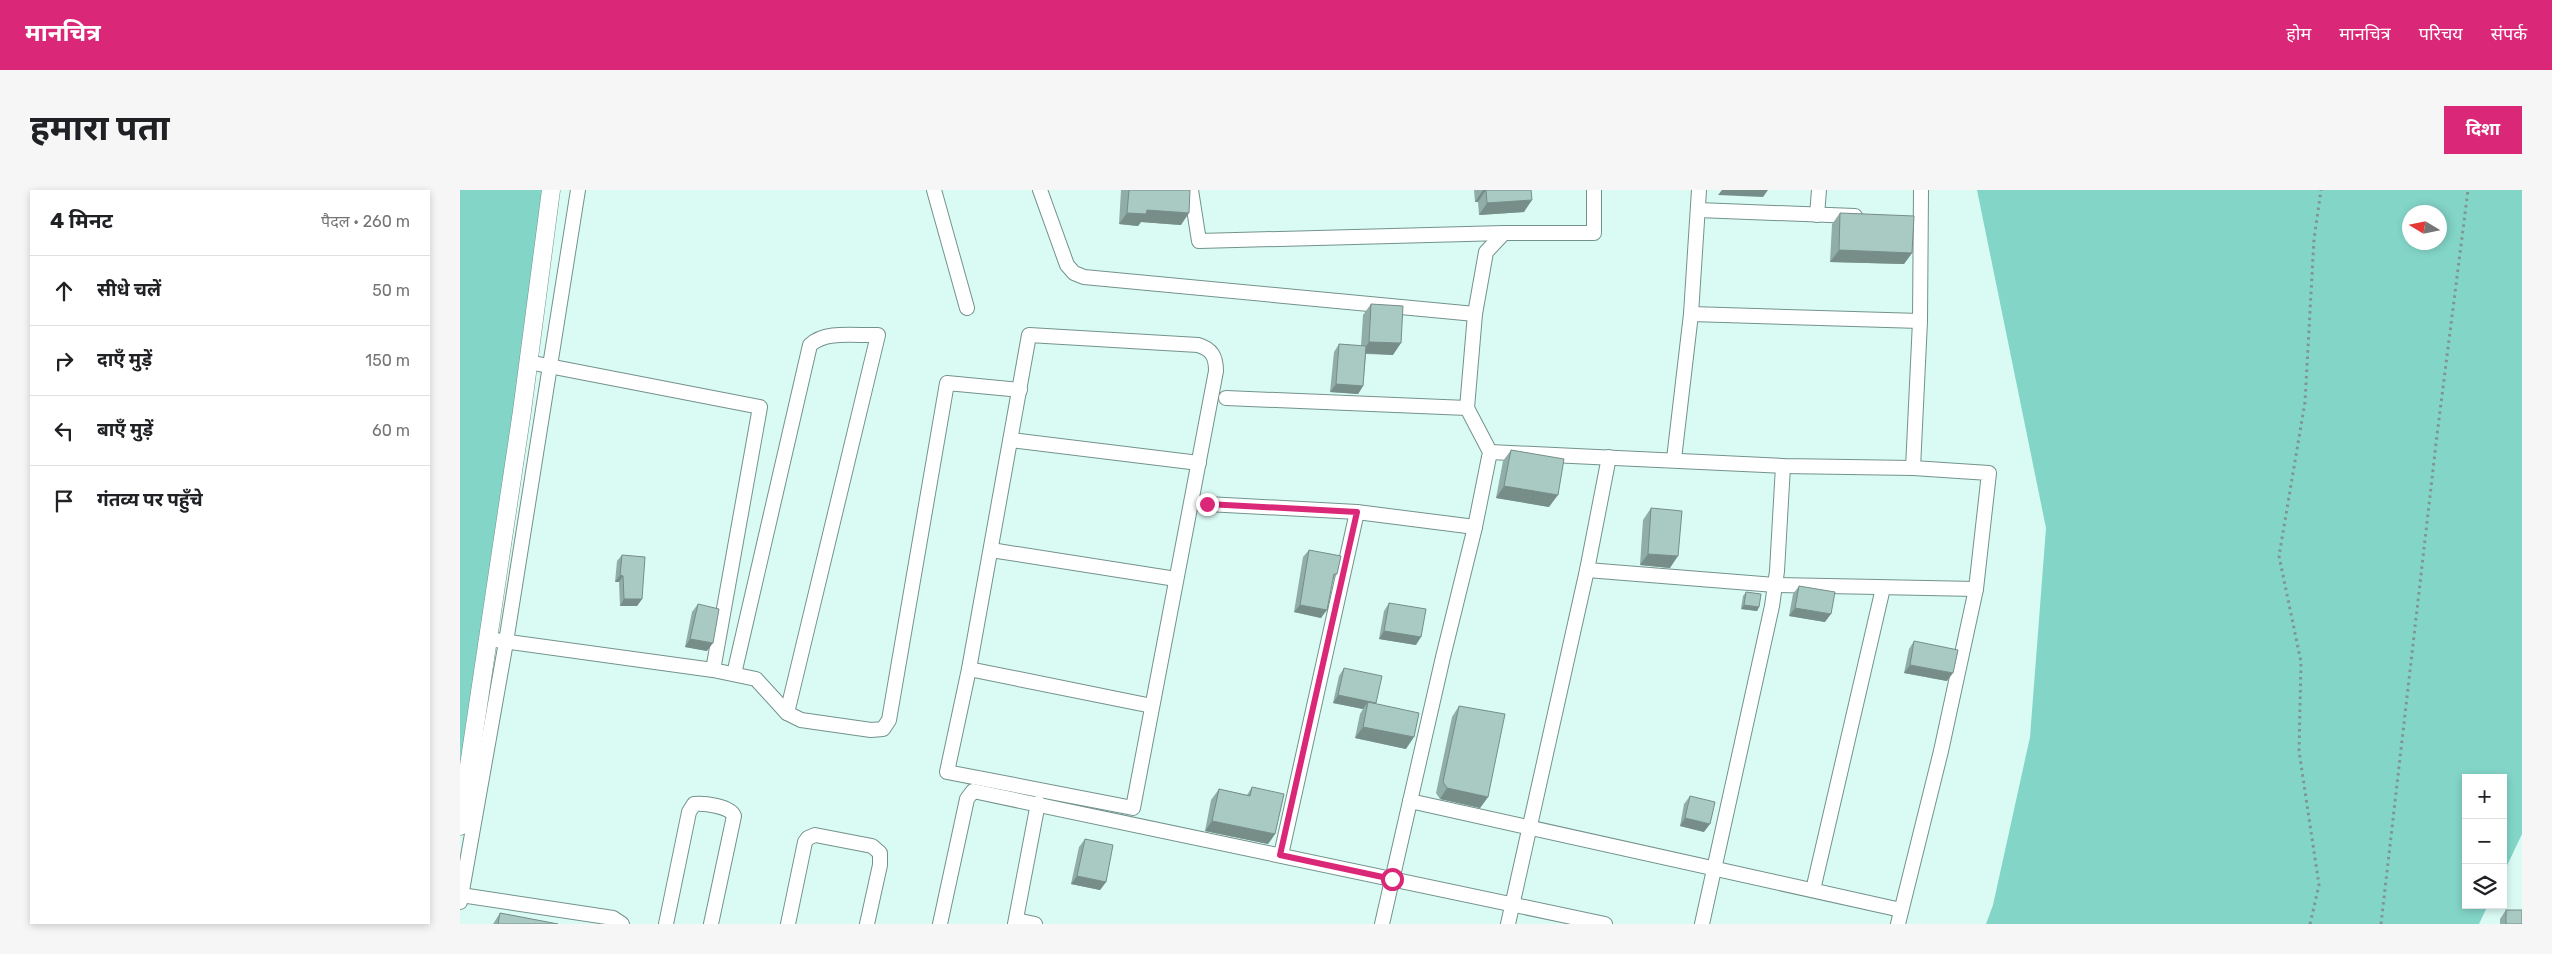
<!DOCTYPE html>
<html lang="hi">
<head>
<meta charset="utf-8">
<style>
	:root { --surface:#fff; --page:#f6f6f6; --text:#202124; --muted:#757577; --line:#e0e0e0; --accent:#db2777 }
	body { margin:0; font-family:Rubik,"Noto Sans Devanagari",sans-serif; background:var(--page); color:var(--text) }
	.controls { position:absolute; right:15px; bottom:15px; display:grid; overflow:hidden; border-radius:0px; box-shadow:0 2px 8px #0003 }
	.controls button { width:45px; height:45px; display:grid; place-items:center; padding:0; border:0; border-bottom:1px solid var(--line); background:var(--surface); color:var(--text); font:25px sans-serif }
	.compass { position:absolute; left:1942px; top:15px; width:45px; height:45px; border-radius:50%; background:var(--surface); box-shadow:0 2px 8px #0003; rotate:280deg }
	.stop { position:absolute; width:15px; height:15px; margin:-11px; border:4px solid #db2777; border-radius:50%; background:#fff }
	.stop.end { background:#db2777; border-color:#fff; box-shadow:0 1px 5px #0008 }
	.list { margin:0; padding:0; list-style:none }
	h2 { display:flex; justify-content:space-between; align-items:center; height:65px; margin:0; padding:0 20px; font-size:21px }
	h2 small { font-size:16px; font-weight:400; color:var(--muted) }
	.list li { display:grid; grid-template-columns:32px 1fr auto; gap:15px; align-items:center; box-sizing:border-box; height:70px; padding:0 20px; border-top:1px solid var(--line) }
	.list b { display:block; font-size:19px; white-space:nowrap }
	.list em { font-size:16px; font-style:normal; color:var(--muted) }
	.icon { flex:none; width:28px; height:28px; fill:none; stroke:currentColor; stroke-width:2; stroke-linecap:round; stroke-linejoin:round }
	.map { position:relative; flex:none; width:2062px; height:734px; overflow:hidden; border-radius:0px }
	header { display:flex; align-items:center; gap:30px; box-sizing:border-box; height:70px; padding:0 25px; background:var(--accent); color:#fff }
	header strong { font-size:24px }
	nav { display:flex; gap:28px; margin-inline-start:auto; font-size:18px }
	.intro { display:flex; align-items:center; justify-content:space-between; box-sizing:border-box; height:120px; padding:0 30px }
	h1 { margin:0; font-size:35px }
	.button { padding:12px 22px; border-radius:0px; background:var(--accent); color:#fff; font-size:18px; font-weight:700 }
	main { display:flex; gap:30px; padding:0 30px }
	aside { flex:1; background:var(--surface); border-radius:0px; box-shadow:0 2px 8px #0003 }
	.map>svg:first-child { display:block }
	.green { fill:#83d5c8; fill-rule:evenodd }
	.lines { fill:none; stroke-linecap:round; stroke-linejoin:round }
	.minor-casing { stroke:#73928c; stroke-width:16 }
	.tertiary-casing { stroke:#73928c; stroke-width:19 }
	.path { stroke:#7f9591; stroke-width:3; stroke-dasharray:2.5 4; stroke-linecap:butt }
	.minor { stroke:#fff; stroke-width:14 }
	.tertiary { stroke:#fff; stroke-width:18 }
	.wall { fill:#91ada8 }
	.shaded-wall { fill:#768d88 }
	.building { fill:#a9c9c3; stroke:#768d88 }
	.route { stroke:#db2777; stroke-width:6 }
</style>
</head>
<body>
<header>
<strong>मानचित्र</strong>
<nav><a>होम</a><a>मानचित्र</a><a>परिचय</a><a>संपर्क</a></nav>
</header>
<div class="intro"><h1>हमारा पता</h1><a class="button">दिशा</a></div>
<main>
<aside>
<h2>4 मिनट<small>पैदल · 260 m</small></h2>
<ul class="list">
<li><svg class="icon" aria-label="ahead" viewBox="0 0 24 24"><path d="M12 20V5M6 11l6-6 6 6"/></svg><div><b>सीधे चलें</b></div><em>50 m</em></li>
<li><svg class="icon" aria-label="right" viewBox="0 0 24 24"><path d="M7 20v-9h11M14 6l5 5-5 5"/></svg><div><b>दाएँ मुड़ें</b></div><em>150 m</em></li>
<li><svg class="icon" aria-label="left" viewBox="0 0 24 24"><path d="M17 20v-9H6M10 6l-5 5 5 5"/></svg><div><b>बाएँ मुड़ें</b></div><em>60 m</em></li>
<li><svg class="icon" aria-label="arrive" viewBox="0 0 24 24"><path d="M6 21V4h12l-3 4 3 4H6"/></svg><div><b>गंतव्य पर पहुँचे</b></div></li>
</ul>
</aside>
<div class="map">
<svg width="2062" height="734" viewBox="0 0 2062 734">
	<rect width="100%" height="100%" fill="#dafbf4"/>
	<g class="green">
		<path d="M0 0H86L0 645Z"/>
		<path d="M1517 0H2062V644L2043 684V588H2006V715H2028L2019 734H1526L1533 715 1570 547 1586 338ZM1950 22H1980V52H1950Z"/>
	</g>
	<g class="lines">
		<defs>
			<g id="minor">
				<path d="M474 0 507 118"/>
				<path d="M580 0 607 75 614 83 624 87 1015 124"/>
				<path d="M731 0 739 51 1044 43H1134V0"/>
				<path d="M1238 20 1395 26"/>
				<path d="M1357 25 1359 0"/>
				<path d="M1231 124 1460 131"/>
				<path d="M569 145 738 155C752 159 756 167 756 181L673 618 487 582 509 479Z"/>
				<path d="M766 208 1007 218"/>
				<path d="M551 250 739 273"/>
				<path d="M1030 262 1323 276 1453 278 1529 283 1516 399 1481 561 1438 734"/>
				<path d="M1214 269 1231 124 1239 0"/>
				<path d="M1453 278 1460 131 1461 0"/>
				<path d="M747 314 897 322 1015 337"/>
				<path d="M531 360 716 389"/>
				<path d="M1127 380 1315 395 1516 399"/>
				<path d="M28 449 253 480 300 217 68 172"/>
				<path d="M509 479 692 516"/>
				<path d="M253 480 296 489 327 523 341 530 411 540 423 539 429 530 487 193 560 200"/>
				<path d="M274 484 350 155C366 140 396 146 418 145L327 523"/>
				<path d="M950 611 1441 720"/>
				<path d="M821 665 897 322"/>
				<path d="M1353 700 1423 398"/>
				<path d="M1 705 153 728 162 734"/>
				<path d="M0 712 46 452 118 0"/>
				<path d="M556 730 575 734"/>
				<path d="M206 734 229 622 234 614C244 613 270 616 274 626L251 734"/>
				<path d="M328 734 345 652 348 648 355 645 412 656 420 663V675L407 734"/>
				<path d="M480 734 507 609 513 601 1145 734"/>
				<path d="M555 734 578 613"/>
				<path d="M922 734 983 467 1015 337 1030 262 1007 218 1015 124 1026 62 1044 43"/>
				<path d="M1048 734 1127 380 1149 267"/>
				<path d="M1242 734 1312 416 1317 381 1323 276"/>
			</g>
			<path id="tertiary" d="M0 636 62 221 91 0"/>
		</defs>
		<use href="#minor" class="minor-casing"/>
		<use href="#tertiary" class="tertiary-casing"/>
		<g class="path">
			<path d="M1850 734 1859 695 1839 561 1841 472 1819 366 1845 212 1854 49 1861 0"/>
			<path d="M1921 734 1977 245 2008 0"/>
		</g>
		<use href="#minor" class="minor"/>
		<use href="#tertiary" class="tertiary"/>
	</g>
	<g class="wall">
		<path d="M661 0H730L721 35 681 32 678 36 659 34Z"/>
		<path d="M1014 0H1071L1064 22 1019 25 1018 12H1015Z"/>
		<path d="M1380 23 1452 63 1444 74 1370 72 1372 34Z"/>
		<path d="M911 114 933 165 906 164 903 196 898 204 870 202 874 162 879 154 901 156 903 125Z"/>
		<path d="M1051 260 1089 317 1036 308 1043 271Z"/>
		<path d="M1191 318 1210 378 1180 375 1183 330Z"/>
		<path d="M849 360 877 384 873 390 861 428 834 422 843 367Z"/>
		<path d="M162 365 182 409 177 416H160L159 392H155L157 371Z"/>
		<path d="M1339 396 1365 432 1329 426 1333 404Z"/>
		<path d="M1286 402 1299 417 1297 421 1281 419 1283 406Z"/>
		<path d="M929 413 956 455 919 449 924 421Z"/>
		<path d="M238 414 247 461 225 457 232 422Z"/>
		<path d="M1454 451 1487 491 1444 483 1449 459Z"/>
		<path d="M884 478 916 513V514L946 559 895 548 900 524 903 519 873 513 879 486Z"/>
		<path d="M999 516 1028 607 1020 618 980 609 976 603 992 527Z"/>
		<path d="M792 597 815 644 808 654 745 641 751 610 759 599 787 605Z"/>
		<path d="M1230 606 1244 642 1220 636 1224 614Z"/>
		<path d="M625 649 646 692 640 700 611 694 619 657Z"/>
		<path d="M2046 720 2062 734H2040V729Z"/>
		<path d="M40 723 98 734H33Z"/>
	</g>
	<g class="shaded-wall">
		<path d="M1023 0H1026L1018 12H1015Z"/>
		<path d="M1262 0H1308L1303 7 1258 5Z"/>
		<path d="M1072 10 1064 22 1019 25 1027 13Z"/>
		<path d="M687 20 729 23 721 35 681 32 678 36 659 34 667 23Z"/>
		<path d="M1379 60 1452 63 1444 74 1370 72Z"/>
		<path d="M909 152 941 153 933 165 901 163Z"/>
		<path d="M876 194 903 196 898 204 870 202Z"/>
		<path d="M1044 296 1098 305 1089 317 1036 308Z"/>
		<path d="M1188 364 1218 366 1210 378 1180 375Z"/>
		<path d="M160 385 163 386 159 392H155Z"/>
		<path d="M164 409H182L177 416H160Z"/>
		<path d="M840 415 867 420 861 428 834 422Z"/>
		<path d="M1284 415 1299 417 1297 421 1281 419Z"/>
		<path d="M1335 418 1371 424 1365 432 1329 426Z"/>
		<path d="M924 441 961 447 956 455 919 449Z"/>
		<path d="M230 449 253 453 247 461 225 457Z"/>
		<path d="M1450 475 1493 483 1487 491 1444 483Z"/>
		<path d="M878 505 916 513 911 521 908 512 903 519 873 513Z"/>
		<path d="M903 537 954 547 946 559 895 548Z"/>
		<path d="M987 598 1028 607 1020 618 980 609Z"/>
		<path d="M1225 628 1250 634 1244 642 1220 636Z"/>
		<path d="M752 631 815 644 808 654 745 641Z"/>
		<path d="M617 686 646 692 640 700 611 694Z"/>
	</g>
	<g class="building">
		<path d="M669 0H730L729 23 687 20 686 24 667 23Z"/>
		<path d="M1023 0H1071L1072 10 1027 13 1026 0Z"/>
		<path d="M1380 23 1454 26 1452 63 1379 60Z"/>
		<path d="M911 114 943 116 941 153 909 152Z"/>
		<path d="M879 154 906 156 903 196 876 194Z"/>
		<path d="M1051 260 1104 269 1098 305 1044 296Z"/>
		<path d="M1191 318 1222 321 1218 366 1188 364Z"/>
		<path d="M849 360 881 366 877 384H874L867 420 840 415Z"/>
		<path d="M162 365 185 367 182 409H164L163 386 160 385Z"/>
		<path d="M1339 396 1375 402 1371 424 1335 418Z"/>
		<path d="M1286 402 1301 404 1299 417 1284 415Z"/>
		<path d="M929 413 966 419 961 447 924 441Z"/>
		<path d="M238 414 259 419 253 453 230 449Z"/>
		<path d="M1454 451 1498 460 1493 483 1450 475Z"/>
		<path d="M884 478 922 486 916 513 878 505Z"/>
		<path d="M908 512 959 523 954 547 903 537Z"/>
		<path d="M999 516 1045 524 1028 607 987 598 983 592Z"/>
		<path d="M792 597 824 604 815 644 752 631 759 599 790 606Z"/>
		<path d="M1230 606 1255 612 1250 634 1225 628Z"/>
		<path d="M625 649 653 655 646 692 617 686Z"/>
		<rect x="2046" y="720" width="16" height="14"/>
		<path d="M40 723 98 734H38Z"/>
	</g>
	<g class="lines">
		<path class="route" d="M747 314 897 322 820 665 932 689"/>
	</g>
</svg>
<div class="controls">
<button>+</button>
<button>−</button>
<button><svg class="icon" aria-label="layers" viewBox="0 0 24 24"><path d="M12 4l9 5-9 5-9-5zM3 14l9 5 9-5"/></svg></button>
</div>
<svg class="compass" viewBox="-18 -18 36 36"><path d="M0-13l5 13h-10z" fill="#e53935"/><path d="M0 13l5-13h-10z" fill="#757577"/></svg>
<div class="stop" style="left:932px;top:689px"></div>
<div class="stop end" style="left:747px;top:314px"></div>
</div>
</main>
</body>
</html>
